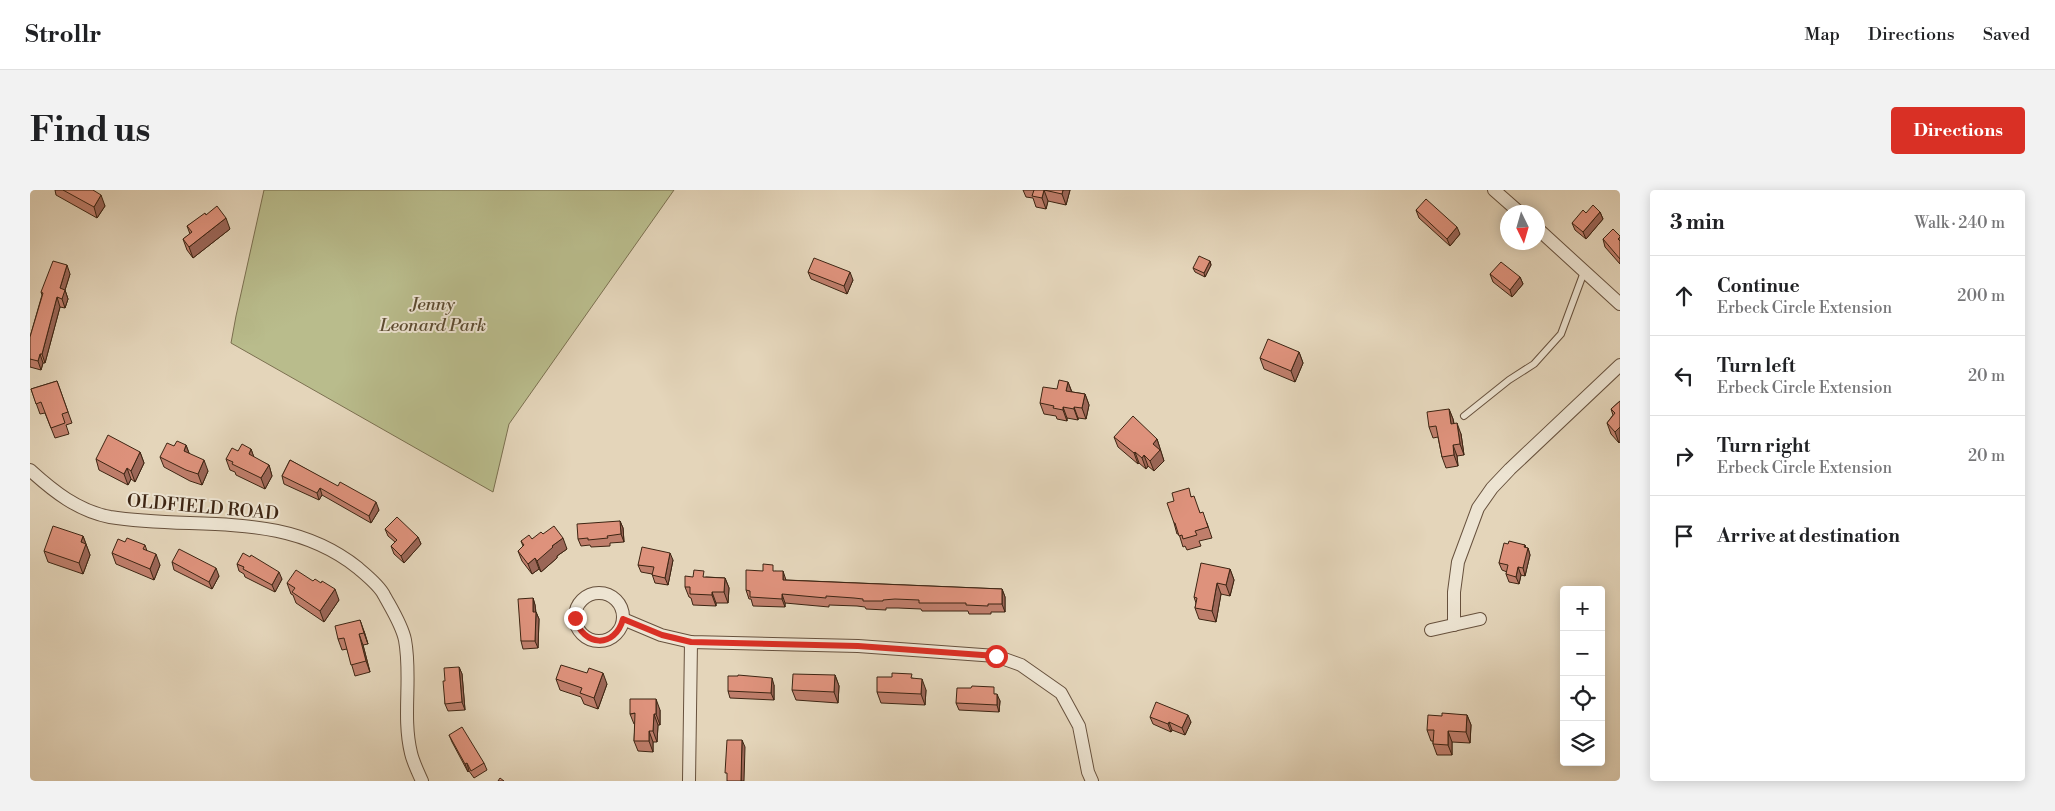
<!DOCTYPE html>
<html lang="en">
<head>
<meta charset="utf-8">
<style>
	:root { --surface:#fff; --page:#f2f2f2; --text:#202124; --muted:#757577; --line:#e0e0e0; --accent:#d93025 }
	body { margin:0; font-family:"Libre Bodoni",serif; background:var(--page); color:var(--text) }
	.controls { position:absolute; right:15px; bottom:15px; display:grid; overflow:hidden; border-radius:5px; box-shadow:0 2px 12px #0003 }
	.controls button { width:45px; height:45px; display:grid; place-items:center; padding:0; border:0; border-bottom:1px solid var(--line); background:var(--surface); color:var(--text); font:25px sans-serif }
	.compass { position:absolute; left:1470px; top:15px; width:45px; height:45px; border-radius:50%; background:var(--surface); box-shadow:0 2px 12px #0003; rotate:175deg }
	.stop { position:absolute; width:15px; height:15px; margin:-11px; border:4px solid #d93025; border-radius:50%; background:#fff }
	.stop.end { background:#d93025; border-color:#fff; box-shadow:0 1px 5px #0008 }
	.list { margin:0; padding:0; list-style:none }
	h2 { display:flex; justify-content:space-between; align-items:center; height:65px; margin:0; padding:0 20px; font-size:21px }
	h2 small { font-size:16px; font-weight:400; color:var(--muted) }
	.list li { display:grid; grid-template-columns:32px 1fr auto; gap:15px; align-items:center; box-sizing:border-box; height:80px; padding:0 20px; border-top:1px solid var(--line) }
	.list b { display:block; font-size:19px; white-space:nowrap }
	.list p { margin:0; font-size:16px; white-space:nowrap; color:var(--muted) }
	.list em { font-size:16px; font-style:normal; color:var(--muted) }
	.icon { flex:none; width:28px; height:28px; fill:none; stroke:currentColor; stroke-width:2; stroke-linecap:round; stroke-linejoin:round }
	.map { position:relative; flex:none; width:1590px; height:591px; overflow:hidden; border-radius:5px }
	header { display:flex; align-items:center; gap:30px; box-sizing:border-box; height:70px; padding:0 25px; background:var(--surface); border-bottom:1px solid var(--line) }
	header strong { font-size:24px }
	nav { display:flex; gap:28px; margin-inline-start:auto; font-size:18px }
	.intro { display:flex; align-items:center; justify-content:space-between; box-sizing:border-box; height:120px; padding:0 30px }
	h1 { margin:0; font-size:35px }
	.button { padding:12px 22px; border-radius:5px; background:var(--accent); color:#fff; font-size:18px; font-weight:700 }
	main { display:flex; gap:30px; padding:0 30px }
	aside { flex:1; background:var(--surface); border-radius:5px; box-shadow:0 2px 12px #0003 }
	.map>svg:first-child { display:block }
	.green { fill:#b9bc8c; stroke:#7b7050 }
	.lines { fill:none; stroke-linecap:round; stroke-linejoin:round }
	.lane-casing { stroke:#67513d; stroke-width:8 }
	.street-casing { stroke:#67513d; stroke-width:14 }
	.lane { stroke:#ede4d2; stroke-width:6 }
	.street { stroke:#ede4d2; stroke-width:12 }
	.wall { fill:#bf7e6b; stroke:#3d2513 }
	.shaded-wall { fill:#9b6657; stroke:#3d2513 }
	.building { fill:#de927c; stroke:#3d2513 }
	.route { stroke:#d93025; stroke-width:6 }
	.labels { text-anchor:middle; stroke-width:4; stroke-linejoin:round; paint-order:stroke }
	.park-label { font-size:18px; font-style:italic; fill:#5c4b31; stroke:#ede4d2 }
	.street-label { font-size:18px; fill:#3d2513; stroke:#ede4d2 }
</style>
</head>
<body>
<header>
<strong>Strollr</strong>
<nav><a>Map</a><a>Directions</a><a>Saved</a></nav>
</header>
<div class="intro"><h1>Find us</h1><a class="button">Directions</a></div>
<main>
<div class="map">
<svg width="1590" height="591" viewBox="0 0 1590 591">
	<rect width="100%" height="100%" fill="#e4d5ba"/>
	<filter id="stains"><feTurbulence type="fractalNoise" baseFrequency=".004" numOctaves="4"/><feColorMatrix values="0 0 0 0 .2 0 0 0 0 .09 0 0 0 0 .02 0 0 0 .5 -.17"/></filter>
	<radialGradient id="worn" r=".72"><stop offset=".6" stop-color="#630" stop-opacity="0"/><stop offset="1" stop-color="#630" stop-opacity=".3"/></radialGradient>
	<path class="green" d="M234 0H644L479 234 463 302 201 153 206 126Z"/>
	<g class="lines">
		<defs>
			<path id="lane" d="M1434 226 1479 190 1504 174 1531 144 1554 82"/>
			<g id="street">
				<path d="M1464 0 1489 22"/>
				<path d="M1508 39 1590 114"/>
				<path d="M0 280C23 301 48 321 80 327 167 341 254 319 328 378 336 385 349 395 354 405 361 418 372 435 375 450 382 487 372 526 381 563 383 572 388 582 392 591"/>
				<circle cx="569" cy="427" r="24"/>
				<path d="M593 429 631 445 661 452 828 456 966 466 991 475 1031 503 1049 536 1058 582 1062 591"/>
				<path d="M1424 435V402L1428 372 1448 318 1462 298 1480 279 1590 175"/>
				<path d="M1401 440 1450 429"/>
				<path d="M659 591 661 452"/>
			</g>
		</defs>
		<use href="#lane" class="lane-casing"/>
		<use href="#street" class="street-casing"/>
		<use href="#lane" class="lane"/>
		<use href="#street" class="street"/>
	</g>
	<g class="wall">
		<path d="M25 0H63L75 16 67 28 26 5Z"/>
		<path d="M993 0H1040L1036 15 1018 11 1016 19 1006 17 1003 8 996 7Z"/>
		<path d="M1386 20 1430 44 1420 56 1389 28Z"/>
		<path d="M1570 22 1573 29 1556 49 1545 40 1542 33 1556 23Z"/>
		<path d="M176 25 200 39 163 68 157 60 153 49 160 44 157 36Z"/>
		<path d="M1590 46V74L1575 57 1573 49Z"/>
		<path d="M1180 71 1181 75 1175 87 1165 82 1163 78Z"/>
		<path d="M778 82 823 90 817 104 781 89Z"/>
		<path d="M40 84 35 100 38 109 35 118 30 117 15 173H13L11 180 0 177V147L12 105 11 102Z"/>
		<path d="M1460 84 1490 87 1493 94 1482 107 1463 92Z"/>
		<path d="M1269 162 1273 173 1265 192 1234 179 1230 168Z"/>
		<path d="M27 191 42 233 36 235 39 244 25 248 15 223 10 224 1 199Z"/>
		<path d="M1038 192 1042 202 1055 204 1059 215 1056 229 1048 228V230L1037 228V231L1027 229 1026 226 1014 224 1010 213Z"/>
		<path d="M1590 211 1589 253 1581 244 1577 233 1583 225 1581 219Z"/>
		<path d="M1419 219 1423 229 1424 233 1431 244 1434 265 1427 266 1428 276 1416 278 1412 267 1408 247 1403 248 1399 237Z"/>
		<path d="M1084 247 1127 249 1134 271 1124 281 1118 276 1116 279 1109 273 1108 274 1088 257Z"/>
		<path d="M156 255 159 263 178 281 172 295 160 291 134 277 130 267 144 256Z"/>
		<path d="M221 259 224 268 239 275 242 286 235 299 206 285 205 282 200 280 196 269 208 261Z"/>
		<path d="M110 262 114 273 105 292 101 289 98 295 69 280 66 269Z"/>
		<path d="M260 270 349 320 341 333 292 305 289 310 254 294 252 286Z"/>
		<path d="M1162 306 1170 323 1177 333 1182 348 1169 351 1171 356 1157 360 1155 356 1153 357 1149 344H1147L1144 333Z"/>
		<path d="M590 331 593 338 594 352 580 353V356L561 357 560 355 551 356 548 349Z"/>
		<path d="M355 339 388 347 391 354 374 373 364 364 361 356 365 352 358 346Z"/>
		<path d="M513 344 537 359 527 366V368L511 382 509 379 502 384 492 371 488 361 493 356 491 351 502 349Z"/>
		<path d="M53 346 60 365 53 384 18 372 14 361Z"/>
		<path d="M95 352 115 355 117 361 130 375 124 390 86 374 82 363Z"/>
		<path d="M1478 354 1495 355 1496 358H1498L1500 365 1495 386 1491 385 1489 394 1479 392 1476 384 1477 382 1472 380 1469 373Z"/>
		<path d="M643 370 638 395 625 393 622 384 611 382 608 375Z"/>
		<path d="M142 372 189 386 182 399 144 380Z"/>
		<path d="M207 374 252 389 245 402 215 387 214 384 209 381Z"/>
		<path d="M1200 379 1204 390 1200 406 1191 404 1186 432 1169 429 1165 418 1166 413 1164 407Z"/>
		<path d="M746 381 756 390 972 399 975 407V422H961V424H939L938 421H892L891 419 868 418H856V420L836 419 835 417 827 416 799 415V417L755 413V417L723 416 721 409H719L716 400Z"/>
		<path d="M676 387 695 388 699 398 698 413H686V416L663 415 661 408 659 407 655 397Z"/>
		<path d="M257 393 309 410 294 432 266 413 263 405 261 404Z"/>
		<path d="M503 408 505 415 506 422 509 429 508 458 493 459 491 451Z"/>
		<path d="M334 441 338 454 333 455 340 482 325 486 317 459 312 460 308 449Z"/>
		<path d="M429 477 432 484 435 520 418 521 415 514V491Z"/>
		<path d="M805 485 809 496 808 513 766 510 762 500Z"/>
		<path d="M883 488 896 500 895 515 851 513 847 502Z"/>
		<path d="M526 489 577 494 568 519 554 514 551 507 530 500Z"/>
		<path d="M744 495V510L700 508 698 501Z"/>
		<path d="M966 504 970 511 969 522 929 520 926 513Z"/>
		<path d="M630 520V535H628L627 552H623V562L608 561 604 551 605 534H604L600 524Z"/>
		<path d="M1437 525 1441 535 1440 553 1422 552V565H1407L1403 554V551H1401L1397 540 1412 526Z"/>
		<path d="M1120 527 1161 532 1155 545 1142 540 1141 542 1123 534Z"/>
		<path d="M419 545 454 573 457 580 444 588 439 581 438 582 422 552Z"/>
	</g>
	<g class="shaded-wall">
		<path d="M1014 0 1018 11 1016 19 1012 8Z"/>
		<path d="M1033 0H1040L1036 15 1032 4Z"/>
		<path d="M71 5 75 16 67 28 64 17Z"/>
		<path d="M1570 22 1573 29 1556 49 1553 42Z"/>
		<path d="M196 28 200 39 163 68 159 57Z"/>
		<path d="M1427 37 1430 44 1420 56 1417 49Z"/>
		<path d="M1180 71 1181 75 1175 87 1174 83Z"/>
		<path d="M37 75 40 84 35 100 38 109 35 118 32 109 30 98Z"/>
		<path d="M820 82 823 90 817 104 814 96Z"/>
		<path d="M1490 87 1493 94 1482 107 1480 100Z"/>
		<path d="M27 107 30 117 15 173 12 164Z"/>
		<path d="M1269 162 1273 173 1265 192 1261 181Z"/>
		<path d="M10 164 13 173 11 180 8 171Z"/>
		<path d="M1038 192 1042 203 1036 201Z"/>
		<path d="M1055 204 1059 215 1056 229 1052 218Z"/>
		<path d="M1033 217 1037 228V231L1033 220Z"/>
		<path d="M1044 217 1048 228V230L1044 219Z"/>
		<path d="M1419 219 1423 229 1425 245 1421 234Z"/>
		<path d="M1427 233 1431 244 1434 265 1430 254Z"/>
		<path d="M1590 237V252L1589 253 1585 242Z"/>
		<path d="M1127 249 1134 271 1124 281 1120 271 1123 254Z"/>
		<path d="M156 255 160 266 154 261Z"/>
		<path d="M1423 255 1427 266 1428 276 1424 265Z"/>
		<path d="M221 259 225 270 219 264Z"/>
		<path d="M110 262 114 273 105 292 101 281Z"/>
		<path d="M1105 262 1109 273 1108 274 1104 263Z"/>
		<path d="M1114 265 1118 276 1116 279 1112 268Z"/>
		<path d="M174 270 178 281 172 295 168 284Z"/>
		<path d="M239 275 242 286 235 299 231 288Z"/>
		<path d="M97 278 101 289 98 295 94 284Z"/>
		<path d="M290 298 292 305 289 310 287 303Z"/>
		<path d="M346 312 349 320 341 333 339 326Z"/>
		<path d="M590 331 593 338 594 352 591 344Z"/>
		<path d="M53 346 60 365 53 384 49 373 51 352Z"/>
		<path d="M388 347 391 354 374 373 371 366Z"/>
		<path d="M533 348 537 359 527 366V368L511 382 507 371 522 356Z"/>
		<path d="M1495 355 1497 361 1498 358 1500 365 1495 386 1493 378Z"/>
		<path d="M640 363 643 370 638 395 635 388Z"/>
		<path d="M126 364 130 375 124 390 120 379Z"/>
		<path d="M505 368 509 379 502 384 498 374Z"/>
		<path d="M1488 377 1491 385 1489 394 1486 387Z"/>
		<path d="M186 378 189 386 182 399 179 392Z"/>
		<path d="M1200 379 1204 390 1200 406 1196 395Z"/>
		<path d="M753 381 756 390V399L753 390Z"/>
		<path d="M249 382 252 389 245 402 242 395Z"/>
		<path d="M695 388 699 398 698 413 694 402Z"/>
		<path d="M1187 393 1191 404 1186 432 1182 421Z"/>
		<path d="M305 399 309 410 294 432 290 421Z"/>
		<path d="M972 399 975 407V422L972 414Z"/>
		<path d="M682 402 686 413V416L682 405Z"/>
		<path d="M752 404 755 413V417L752 409Z"/>
		<path d="M503 408 505 415 506 429 503 422Z"/>
		<path d="M506 422 509 429 508 458 505 451Z"/>
		<path d="M330 430 334 441 338 454 334 443Z"/>
		<path d="M329 444 333 455 340 482 336 471Z"/>
		<path d="M429 477 432 484 435 520 432 512Z"/>
		<path d="M573 483 577 494 568 519 564 508Z"/>
		<path d="M805 485 809 496 808 513 804 502Z"/>
		<path d="M742 488 744 495V510L741 503Z"/>
		<path d="M892 489 896 500 895 515 891 504Z"/>
		<path d="M967 504 970 511 969 522 967 515Z"/>
		<path d="M626 509 630 520V535L626 524Z"/>
		<path d="M624 524 628 535 627 552 623 541Z"/>
		<path d="M1158 525 1161 532 1155 545 1152 538Z"/>
		<path d="M1437 525 1441 535 1440 553 1436 542Z"/>
		<path d="M1139 532 1142 540 1141 542 1138 534Z"/>
		<path d="M619 541 623 552V562L619 551Z"/>
		<path d="M1418 541 1422 552V565L1418 555Z"/>
		<path d="M712 550 715 557 714 591H711Z"/>
		<path d="M437 573 439 581 438 582 435 574Z"/>
	</g>
	<g class="building">
		<path d="M33 0H63L71 5 64 17Z"/>
		<path d="M1004 0H1033L1032 4 1014 0 1012 8 1002 6Z"/>
		<path d="M1396 9 1427 37 1417 49 1386 20Z"/>
		<path d="M1563 15 1570 22 1553 42 1542 33 1553 20 1556 23Z"/>
		<path d="M187 16 196 28 159 57 153 49 162 42 157 36 175 23 176 25Z"/>
		<path d="M1583 39 1590 46V47L1588 49 1590 51V69L1573 49Z"/>
		<path d="M1169 66 1180 71 1174 83 1163 78Z"/>
		<path d="M784 68 820 82 814 96 778 82Z"/>
		<path d="M23 71 37 75 30 98 35 100 32 109 27 107 12 164H10L8 171 0 169V147L13 103 11 102Z"/>
		<path d="M1471 72 1490 87 1480 100 1460 84Z"/>
		<path d="M1238 149 1269 162 1261 181 1230 168Z"/>
		<path d="M1029 190 1038 192 1036 201 1055 204 1052 218 1044 217V219L1033 217V220L1023 218 1024 216 1010 213 1013 197 1027 199Z"/>
		<path d="M27 191 38 222 32 224 35 233 21 238 11 212 6 214 1 199Z"/>
		<path d="M1590 211V237L1585 242 1577 233 1585 223 1581 219Z"/>
		<path d="M1419 219 1421 234 1427 233 1430 254 1423 255 1424 265 1412 267 1406 236 1399 237 1397 222Z"/>
		<path d="M1103 226 1127 249 1123 254 1130 260 1120 271 1114 265 1112 268 1105 262 1104 263 1084 247Z"/>
		<path d="M78 245 110 262 101 281 97 278 94 284 66 269Z"/>
		<path d="M147 251 156 255 154 261 174 270 168 284 156 280 130 267 137 253 144 256Z"/>
		<path d="M212 254 221 259 219 264 239 275 231 288 202 274 203 272 196 269 202 258 208 261Z"/>
		<path d="M260 270 308 296 310 292 346 312 339 326 290 298 287 303 252 286Z"/>
		<path d="M1159 298 1161 307 1164 306 1170 323 1173 322 1178 337 1165 341 1167 345 1153 349 1152 345 1149 346 1145 333H1144L1137 313 1144 311 1142 303Z"/>
		<path d="M367 327 388 347 371 366 361 356 367 350 355 339Z"/>
		<path d="M590 331 591 344 577 346 578 348 558 350V348L548 349 547 334Z"/>
		<path d="M23 336 53 346 51 352 56 354 49 373 14 361Z"/>
		<path d="M524 336 533 348 522 356 523 357 507 371 505 368 498 374 488 361 494 355 491 351 499 345 502 349 511 342 513 344Z"/>
		<path d="M97 348 115 355 113 359 126 364 120 379 82 363 88 349 95 352Z"/>
		<path d="M1479 351 1495 355 1494 357 1498 358 1493 378 1488 377 1486 387 1476 384 1478 375 1469 373 1474 353 1478 354Z"/>
		<path d="M612 357 640 363 635 388 622 385 624 377 608 375Z"/>
		<path d="M149 359 186 378 179 392 142 372Z"/>
		<path d="M213 363 220 367 221 365 249 382 242 395 213 379 214 377 207 374Z"/>
		<path d="M1171 373 1200 379 1196 395 1187 393 1182 421 1165 418 1167 408 1164 407Z"/>
		<path d="M733 374 743 375V381H753V390L972 399V414H958V416L936 415V413H889V410L865 409 853 410V411H833V409L824 408 796 406V408L752 404V409L720 407V401L716 400V380L733 381Z"/>
		<path d="M266 380 283 391 285 389 291 393 292 391 305 399 290 421 262 402 265 398 257 393Z"/>
		<path d="M664 380 674 381 673 387 695 388 694 402H682V405L660 404V397H655V386L663 387Z"/>
		<path d="M503 408V422H506L505 451H491L488 409Z"/>
		<path d="M330 430 334 443 329 444 336 471 321 475 314 448 308 449 305 436Z"/>
		<path d="M531 475 557 483 559 478 573 483 564 508 550 503 552 498 526 489Z"/>
		<path d="M429 477 432 512 415 514 413 491H415L414 478Z"/>
		<path d="M862 483 882 484 881 488 892 489 891 504 847 502V487H862Z"/>
		<path d="M763 484 805 485 804 502 762 500Z"/>
		<path d="M708 485 742 488 741 503 698 501V486H708Z"/>
		<path d="M942 496 964 497V504H967V515L926 513 927 498H941Z"/>
		<path d="M600 509H626V524H624L623 541H619V551H604L605 523 600 524Z"/>
		<path d="M1126 512 1158 525 1152 538 1139 532 1138 534 1120 527Z"/>
		<path d="M1412 523 1437 525 1436 542 1418 541V555L1403 554 1404 540H1397L1398 525 1412 526Z"/>
		<path d="M432 537 454 573 441 581 437 573 435 574 419 545Z"/>
		<path d="M697 550H712L711 591H697V583H695Z"/>
		<path d="M470 588 474 591H468Z"/>
	</g>
	<g class="lines">
		<path class="route" d="M545 428C553 457 585 459 593 429L632 445 661 452 828 456 966 466"/>
	</g>
	<g class="labels">
		<g class="park-label">
			<text x="403" y="120">Jenny<tspan x="403" dy="21">Leonard Park</tspan></text>
		</g>
		<g class="street-label">
			<text transform="translate(173 317) rotate(5)" y="6">OLDFIELD ROAD</text>
		</g>
	</g>
	<rect width="100%" height="100%" filter="url(#stains)"/>
	<rect width="100%" height="100%" fill="url(#worn)"/>
</svg>
<div class="controls">
<button>+</button>
<button>−</button>
<button><svg class="icon" aria-label="locate" viewBox="0 0 24 24"><circle cx="12" cy="12" r="6"/><path d="M12 2v4M12 18v4M2 12h4M18 12h4"/></svg></button>
<button><svg class="icon" aria-label="layers" viewBox="0 0 24 24"><path d="M12 4l9 5-9 5-9-5zM3 14l9 5 9-5"/></svg></button>
</div>
<svg class="compass" viewBox="-18 -18 36 36"><path d="M0-13l5 13h-10z" fill="#e53935"/><path d="M0 13l5-13h-10z" fill="#757577"/></svg>
<div class="stop" style="left:966px;top:466px"></div>
<div class="stop end" style="left:545px;top:428px"></div>
</div>
<aside>
<h2>3 min<small>Walk · 240 m</small></h2>
<ul class="list">
<li><svg class="icon" aria-label="ahead" viewBox="0 0 24 24"><path d="M12 20V5M6 11l6-6 6 6"/></svg><div><b>Continue</b><p>Erbeck Circle Extension</p></div><em>200 m</em></li>
<li><svg class="icon" aria-label="left" viewBox="0 0 24 24"><path d="M17 20v-9H6M10 6l-5 5 5 5"/></svg><div><b>Turn left</b><p>Erbeck Circle Extension</p></div><em>20 m</em></li>
<li><svg class="icon" aria-label="right" viewBox="0 0 24 24"><path d="M7 20v-9h11M14 6l5 5-5 5"/></svg><div><b>Turn right</b><p>Erbeck Circle Extension</p></div><em>20 m</em></li>
<li><svg class="icon" aria-label="arrive" viewBox="0 0 24 24"><path d="M6 21V4h12l-3 4 3 4H6"/></svg><div><b>Arrive at destination</b></div></li>
</ul>
</aside>
</main>
</body>
</html>
